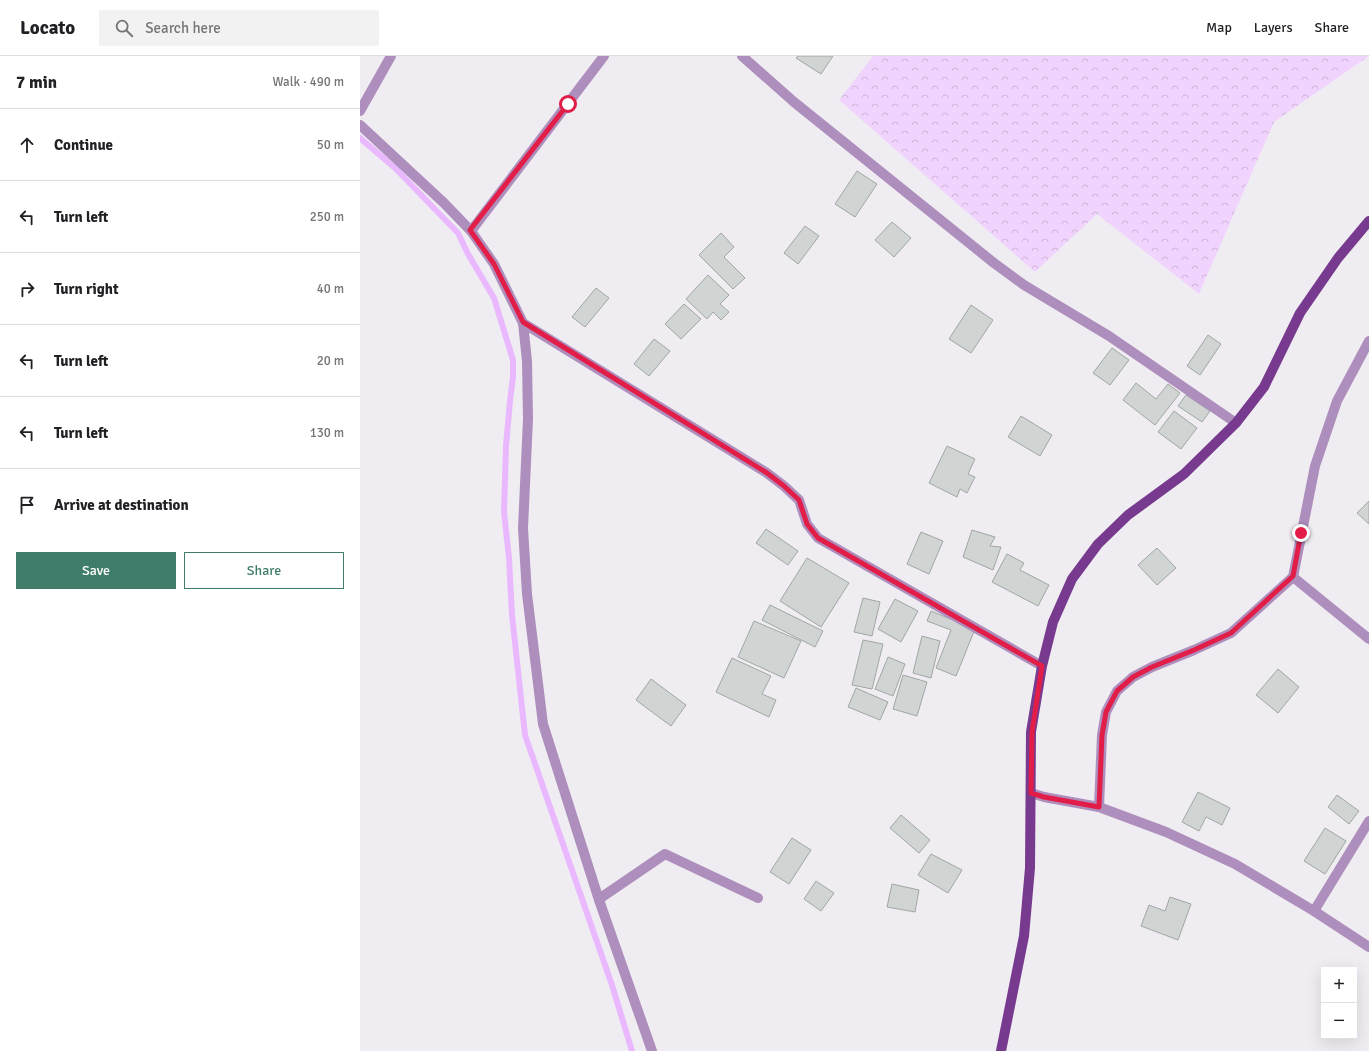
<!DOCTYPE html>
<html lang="en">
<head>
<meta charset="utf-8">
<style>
	:root { --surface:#fff; --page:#f2f2f2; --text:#202124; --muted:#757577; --line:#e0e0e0; --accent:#3f7d6a }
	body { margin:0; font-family:Signika,sans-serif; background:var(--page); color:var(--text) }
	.controls { position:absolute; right:12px; bottom:12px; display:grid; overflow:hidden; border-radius:0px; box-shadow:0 4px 16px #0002 }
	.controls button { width:36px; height:36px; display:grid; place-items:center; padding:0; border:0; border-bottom:1px solid var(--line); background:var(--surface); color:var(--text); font:20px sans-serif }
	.stop { position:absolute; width:12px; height:12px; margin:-9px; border:3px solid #e11d48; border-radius:50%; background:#fff }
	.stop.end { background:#e11d48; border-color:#fff; box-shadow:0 1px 4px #0008 }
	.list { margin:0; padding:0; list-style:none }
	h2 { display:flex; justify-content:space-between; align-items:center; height:52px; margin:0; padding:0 16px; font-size:17px }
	h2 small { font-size:13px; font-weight:400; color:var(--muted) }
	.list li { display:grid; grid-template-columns:26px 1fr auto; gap:12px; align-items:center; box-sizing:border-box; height:72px; padding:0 16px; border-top:1px solid var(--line) }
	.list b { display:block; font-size:15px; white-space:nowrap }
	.list em { font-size:13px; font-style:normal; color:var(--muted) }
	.actions { display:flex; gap:8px; padding:12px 16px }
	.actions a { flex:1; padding:9px 0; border:1px solid var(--accent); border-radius:0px; text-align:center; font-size:14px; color:var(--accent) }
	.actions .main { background:var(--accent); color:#fff }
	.icon { flex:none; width:22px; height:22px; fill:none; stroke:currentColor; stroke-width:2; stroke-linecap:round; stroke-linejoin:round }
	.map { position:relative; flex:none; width:1009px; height:995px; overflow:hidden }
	header { display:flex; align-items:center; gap:24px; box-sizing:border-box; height:56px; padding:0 20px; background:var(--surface); border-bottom:1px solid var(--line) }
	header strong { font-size:19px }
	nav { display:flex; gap:22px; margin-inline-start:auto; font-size:14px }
	.search { width:280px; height:36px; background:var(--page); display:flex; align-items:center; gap:10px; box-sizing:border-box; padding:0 14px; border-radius:0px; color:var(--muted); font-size:15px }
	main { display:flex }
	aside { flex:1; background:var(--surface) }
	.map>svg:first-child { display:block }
	.forest { fill:url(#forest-crowns) }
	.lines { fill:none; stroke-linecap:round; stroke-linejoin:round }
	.stream { stroke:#eab8ff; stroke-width:6 }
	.building { fill:#d0d5d3; stroke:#a1a6a4 }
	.minor { stroke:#ae8ebc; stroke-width:10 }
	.major { stroke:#773a8e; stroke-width:10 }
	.route { stroke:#e11d48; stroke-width:5 }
</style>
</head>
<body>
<header>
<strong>Locato</strong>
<div class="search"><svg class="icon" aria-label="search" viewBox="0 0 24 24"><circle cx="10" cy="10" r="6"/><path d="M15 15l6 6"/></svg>Search here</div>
<nav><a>Map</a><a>Layers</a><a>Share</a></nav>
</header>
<main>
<aside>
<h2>7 min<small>Walk · 490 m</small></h2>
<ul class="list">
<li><svg class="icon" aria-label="ahead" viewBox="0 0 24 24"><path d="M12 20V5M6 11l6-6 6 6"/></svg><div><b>Continue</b></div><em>50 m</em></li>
<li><svg class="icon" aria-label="left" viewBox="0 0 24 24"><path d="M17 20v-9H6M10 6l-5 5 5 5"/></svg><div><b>Turn left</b></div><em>250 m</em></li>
<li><svg class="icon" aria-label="right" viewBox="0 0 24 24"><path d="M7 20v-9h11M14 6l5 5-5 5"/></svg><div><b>Turn right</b></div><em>40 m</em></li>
<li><svg class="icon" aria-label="left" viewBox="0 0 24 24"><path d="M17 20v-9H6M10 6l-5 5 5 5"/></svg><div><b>Turn left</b></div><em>20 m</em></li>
<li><svg class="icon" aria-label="left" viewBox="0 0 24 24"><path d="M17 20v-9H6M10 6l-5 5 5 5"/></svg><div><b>Turn left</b></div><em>130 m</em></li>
<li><svg class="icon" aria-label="arrive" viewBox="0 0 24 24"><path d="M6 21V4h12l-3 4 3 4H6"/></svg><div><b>Arrive at destination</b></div></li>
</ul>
<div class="actions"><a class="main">Save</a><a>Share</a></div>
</aside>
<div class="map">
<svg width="1009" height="995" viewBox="0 0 1009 995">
	<defs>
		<pattern id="forest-crowns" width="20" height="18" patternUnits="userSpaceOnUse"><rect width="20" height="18" fill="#f1d4fe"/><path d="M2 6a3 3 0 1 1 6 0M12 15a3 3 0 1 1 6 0" fill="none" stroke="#ceb5d9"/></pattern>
	</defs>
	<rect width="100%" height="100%" fill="#efedf1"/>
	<path class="forest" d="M513 0H1009L914 66 839 238 737 158 675 216 479 44Z"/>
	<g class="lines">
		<path class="stream" d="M0 82 35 112 98 177 108 198 134 242 153 304V321L150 345 146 390 144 456 149 502 152 559 165 679 252 929 272 995"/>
	</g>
	<g class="building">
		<path d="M438 0H473L461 18 436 2Z"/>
		<path d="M497 115 517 128 495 161 475 148Z"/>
		<path d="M532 166 551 182 534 201 515 184Z"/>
		<path d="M445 170 459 180 438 208 424 197Z"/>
		<path d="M361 177 374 191 364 201 385 222 373 233 339 199Z"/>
		<path d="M348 219 369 239 360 248 369 256 361 264 353 256 347 263 326 243Z"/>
		<path d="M236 232 249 242 225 271 212 261Z"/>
		<path d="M324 248 341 263 321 283 305 268Z"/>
		<path d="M611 249 633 264 611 297 589 283Z"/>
		<path d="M848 279 861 288 840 319 827 310Z"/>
		<path d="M294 283 310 295 289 320 274 308Z"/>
		<path d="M752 292 769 304 750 329 733 317Z"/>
		<path d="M776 327 796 343 808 328 820 337 795 369 763 344Z"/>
		<path d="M826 339 850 355 842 366 818 350Z"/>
		<path d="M814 355 837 372 821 393 798 376Z"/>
		<path d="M661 360 692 379 680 400 648 381Z"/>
		<path d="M587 390 615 403 608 418 615 421 607 437 600 433 597 441 569 427Z"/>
		<path d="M1009 445V468L997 457Z"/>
		<path d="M406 473 438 495 428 509 396 487Z"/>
		<path d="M612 474 635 481 630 490 641 491 633 514 603 501Z"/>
		<path d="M561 476 583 485 569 518 547 508Z"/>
		<path d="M797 492 816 512 797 529 778 509Z"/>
		<path d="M647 498 664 507 660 514 689 529 678 550 632 526Z"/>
		<path d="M447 502 489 527 461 571 420 545Z"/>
		<path d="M503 542 520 546 512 580 494 576Z"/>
		<path d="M535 543 558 555 541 586 518 573Z"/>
		<path d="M410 549 463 575 455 591 402 564Z"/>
		<path d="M571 555 615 573 596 620 576 612 591 574 567 565Z"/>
		<path d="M394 565 441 585 424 622 378 601Z"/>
		<path d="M562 580 580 585 571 622 553 617Z"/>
		<path d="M503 584 523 588 512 633 492 629Z"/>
		<path d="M528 601 545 608 533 640 515 633Z"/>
		<path d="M372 602 411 620 402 638 416 644 409 661 356 636Z"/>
		<path d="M918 613 939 631 918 657 896 639Z"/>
		<path d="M543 619 567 626 557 660 533 653Z"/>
		<path d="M291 623 326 649 311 670 276 644Z"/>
		<path d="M496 632 528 646 520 664 488 651Z"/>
		<path d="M838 736 870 752 862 769 846 761 839 775 822 766Z"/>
		<path d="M977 739 999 755 989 768 968 751Z"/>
		<path d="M541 759 570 784 559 797 530 772Z"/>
		<path d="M965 772 986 785 965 818 944 805Z"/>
		<path d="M432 782 451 794 429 828 410 816Z"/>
		<path d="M571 798 602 814 588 837 558 819Z"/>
		<path d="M456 825 474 837 461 855 444 843Z"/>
		<path d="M532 828 559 834 555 856 527 851Z"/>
		<path d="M810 841 831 848 818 884 781 870 789 849 805 855Z"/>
	</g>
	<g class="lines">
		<g class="minor">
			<path d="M382 0 434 46 634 207 664 229 749 280 876 367"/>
			<path d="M0 55 31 0"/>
			<path d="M0 69 84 147 111 175 134 208 163 267 167 305 168 363 163 472 167 538 183 668 239 844 292 995"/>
			<path d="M111 175 244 0"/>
			<path d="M163 267 407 417 424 430 439 444 447 468 458 482 682 610"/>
			<path d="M933 521 1009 583"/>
			<path d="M671 737 684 741 739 751 806 776 875 808 954 855 1009 891"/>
			<path d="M739 751 742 679 746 656 757 635 773 621 792 611 834 594 871 577 933 521 955 410 977 345 1009 285"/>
			<path d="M239 843 305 798 398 842"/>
			<path d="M954 855 1009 765"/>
		</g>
		<path class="major" d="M641 995 664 880 670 812 671 676 682 610 693 566 712 523 738 488 768 459 824 418 876 367 904 331 940 257 978 202 1009 165"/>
	</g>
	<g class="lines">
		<path class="route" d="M208 48 110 174 134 208 163 266 407 417 424 430 439 444 447 468 458 482 682 610 672 676 671 737 684 741 739 751 742 679 746 656 757 635 773 621 792 611 834 594 871 577 933 520 941 477"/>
	</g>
</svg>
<div class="controls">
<button>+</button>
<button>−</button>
</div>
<div class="stop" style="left:208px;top:48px"></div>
<div class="stop end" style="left:941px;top:477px"></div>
</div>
</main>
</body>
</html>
